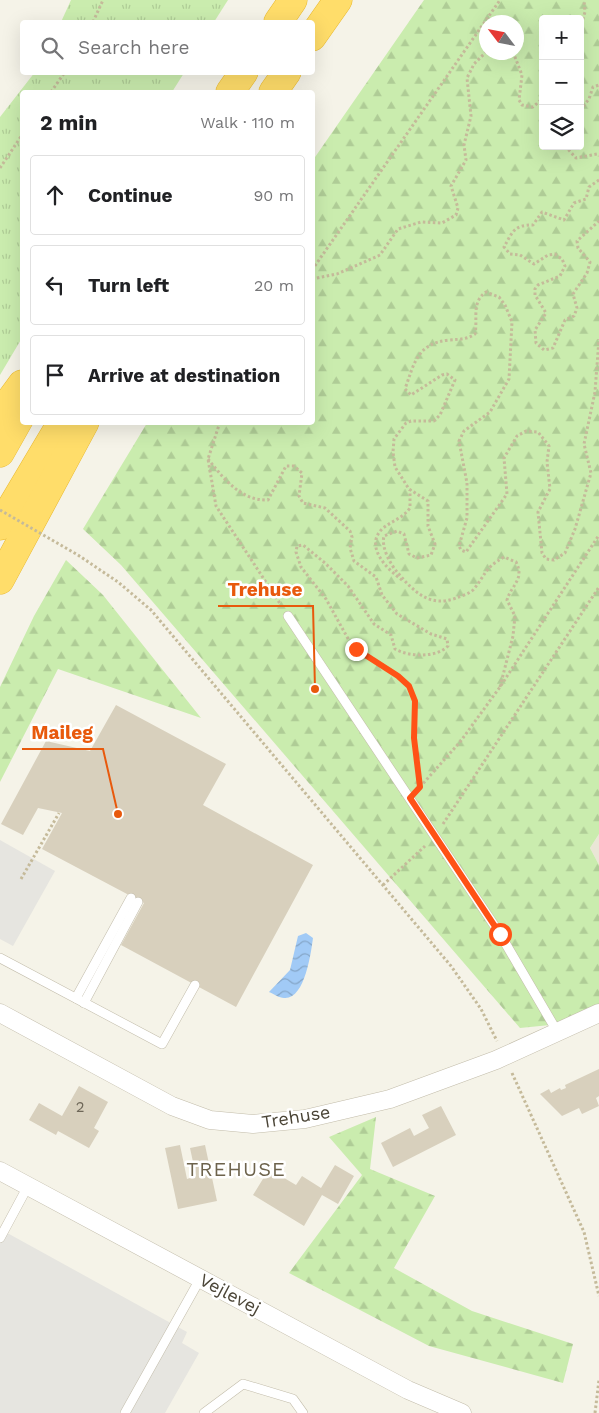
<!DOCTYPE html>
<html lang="en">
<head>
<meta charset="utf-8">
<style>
	:root { --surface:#fff; --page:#f2f2f2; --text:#202124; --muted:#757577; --line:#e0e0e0 }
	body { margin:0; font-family:"Work Sans",sans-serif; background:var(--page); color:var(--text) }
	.controls { position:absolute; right:15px; top:15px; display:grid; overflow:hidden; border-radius:5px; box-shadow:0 5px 20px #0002 }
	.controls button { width:45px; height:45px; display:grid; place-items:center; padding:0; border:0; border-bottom:1px solid var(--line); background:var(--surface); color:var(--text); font:25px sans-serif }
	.compass { position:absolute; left:479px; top:15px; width:45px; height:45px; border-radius:50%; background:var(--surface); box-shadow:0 5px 20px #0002; rotate:302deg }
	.stop { position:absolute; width:15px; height:15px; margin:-11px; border:4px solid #ff5216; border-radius:50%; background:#fff }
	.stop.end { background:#ff5216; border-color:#fff; box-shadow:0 1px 5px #0008 }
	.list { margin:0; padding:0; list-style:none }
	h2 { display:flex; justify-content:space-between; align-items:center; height:65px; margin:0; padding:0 20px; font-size:21px }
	h2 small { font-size:16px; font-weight:400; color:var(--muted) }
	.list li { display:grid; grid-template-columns:32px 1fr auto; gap:15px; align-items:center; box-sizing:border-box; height:80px; margin:0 10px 10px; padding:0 10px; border:1px solid var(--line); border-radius:5px }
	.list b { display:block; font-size:19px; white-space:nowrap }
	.list em { font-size:16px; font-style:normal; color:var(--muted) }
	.icon { flex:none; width:28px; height:28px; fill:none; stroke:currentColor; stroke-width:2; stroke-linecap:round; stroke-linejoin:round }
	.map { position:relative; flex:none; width:599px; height:1413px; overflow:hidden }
	.search { position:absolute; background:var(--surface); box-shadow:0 5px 20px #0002; left:20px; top:20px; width:295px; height:55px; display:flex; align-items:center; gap:12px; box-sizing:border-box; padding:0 18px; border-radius:5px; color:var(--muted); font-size:19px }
	.panel { position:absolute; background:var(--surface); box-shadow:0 5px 20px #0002; left:20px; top:90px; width:295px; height:335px; border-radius:5px }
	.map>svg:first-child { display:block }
	.residential { fill:#eae6d6 }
	.grass { fill:url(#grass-tufts) }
	.forest { fill:url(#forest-firs); fill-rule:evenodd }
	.parking { fill:#e6e5e0 }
	.water { fill:url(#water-waves) }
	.building { fill:#d8d0bd }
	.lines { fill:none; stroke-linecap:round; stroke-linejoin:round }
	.service-casing { stroke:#c2bcaa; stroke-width:10 }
	.minor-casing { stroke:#c2bcaa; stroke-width:19 }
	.motorway-casing { stroke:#e9b82e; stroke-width:29 }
	.path { stroke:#c5ba9a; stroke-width:3; stroke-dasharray:2.5 2.5; stroke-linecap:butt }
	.service { stroke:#fff; stroke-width:9 }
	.minor { stroke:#fff; stroke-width:18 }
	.motorway { stroke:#ffdd6a; stroke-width:28 }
	.path-bridge { stroke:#c5ba9a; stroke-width:3; stroke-dasharray:2.5 2.5; stroke-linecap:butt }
	.route { stroke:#ff5216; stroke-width:6 }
	.labels { text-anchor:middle; stroke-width:5; stroke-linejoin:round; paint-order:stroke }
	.number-label { font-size:15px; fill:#6e6758 }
	.street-label { font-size:18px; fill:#4a4436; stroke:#fff }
	.quarter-label { font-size:20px; letter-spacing:1px; fill:#6d634c; stroke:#fff }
	.leader { fill:none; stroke:#e8590c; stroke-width:2 }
	.callout-dot { fill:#e8590c; stroke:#fff; stroke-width:2 }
	.callout-label { font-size:19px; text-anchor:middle; font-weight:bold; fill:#e8590c; stroke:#fff; stroke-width:5; stroke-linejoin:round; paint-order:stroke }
</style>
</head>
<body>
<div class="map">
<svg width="599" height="1413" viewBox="0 0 599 1413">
	<defs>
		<pattern id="grass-tufts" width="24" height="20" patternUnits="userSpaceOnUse" patternTransform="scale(1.25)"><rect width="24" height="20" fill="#caecae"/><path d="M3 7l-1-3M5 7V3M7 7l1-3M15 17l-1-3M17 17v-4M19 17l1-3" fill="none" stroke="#afcc96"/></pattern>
		<pattern id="forest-firs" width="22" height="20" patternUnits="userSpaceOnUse" patternTransform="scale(1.25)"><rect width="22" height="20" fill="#caecae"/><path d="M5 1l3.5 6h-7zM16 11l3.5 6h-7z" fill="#afcc96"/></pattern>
		<pattern id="water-waves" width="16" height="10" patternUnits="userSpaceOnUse" patternTransform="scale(1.25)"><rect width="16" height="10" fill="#a1caf6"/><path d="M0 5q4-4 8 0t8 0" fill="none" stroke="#85a6c8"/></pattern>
	</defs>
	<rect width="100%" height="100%" fill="#f5f3e8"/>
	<path class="residential" d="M599 834V865L590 848Z"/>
	<g class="grass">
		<path d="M71 0H228L214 22H61Z"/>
		<path d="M35 72 184 73 172 92H22V338L0 375V117Z"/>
	</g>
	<g class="forest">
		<path d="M424 0H599V834L590 848 599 865V1005L560 1024 520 1028 121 565 83 529 147 423 312 422 313 160ZM543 19H580V146H543ZM486 22H516V52H486Z"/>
		<path d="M66 560 103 595 201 718 58 669 0 782V687L34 616Z"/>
		<path d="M376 1117 370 1169 435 1196 394 1268 472 1311 573 1344 563 1383 429 1346 289 1273 362 1175 329 1137Z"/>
	</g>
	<g class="parking">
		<path d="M0 840 55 871 13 946 0 939Z"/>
		<path d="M0 1229 187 1332 182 1343 199 1353 165 1413H0Z"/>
	</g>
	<path class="water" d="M306 933 313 938C311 952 305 1000 284 998 279 998 274 994 269 992L290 970 298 936Z"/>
	<g class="building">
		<path d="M116 705 226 764 203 805 313 865 236 1007 121 945 144 903 42 849 62 813 38 808 23 835 1 824 46 741 90 751Z"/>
		<path d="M599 1069V1096L596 1098 599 1106 582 1114 579 1108 562 1116 540 1094 549 1089 551 1093 560 1088 561 1090 566 1088 565 1085Z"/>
		<path d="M79 1086 108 1102 94 1128 99 1131 89 1148 58 1131 56 1135 29 1120 39 1103 62 1116Z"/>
		<path d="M441 1106 456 1135 393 1167 381 1143 410 1128 414 1136 429 1128 422 1115Z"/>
		<path d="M180 1145 187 1179 196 1176 190 1148 205 1145 217 1201 178 1209 165 1148Z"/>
		<path d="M335 1165 354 1176 338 1204 322 1195 304 1226 253 1195 269 1169 296 1185 302 1176 321 1188Z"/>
	</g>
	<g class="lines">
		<defs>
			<g id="service">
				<path d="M288 616 500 934 558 1033"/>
				<path d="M0 958 162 1044 195 985"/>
				<path d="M76 998 131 898"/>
				<path d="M84 1003 138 902"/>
				<path d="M0 1238 28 1186"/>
				<path d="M125 1413 200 1279"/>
				<path d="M204 1413 243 1384 293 1399 303 1413"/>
			</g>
			<g id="minor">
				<path d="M0 1013 172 1106 210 1120 253 1124 305 1119 390 1099 496 1060 599 1013"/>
				<path d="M0 1171 408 1390 462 1413"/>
			</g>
			<g id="motorway">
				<path d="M278 22 293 0"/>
				<path d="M312 37 338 0"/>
				<path d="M230 92 244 72"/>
				<path d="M273 92 287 72"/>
				<path d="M0 414 22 384"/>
				<path d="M0 453 22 414"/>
				<path d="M0 526 62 422"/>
				<path d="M0 580 85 422"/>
			</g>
		</defs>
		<use href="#service" class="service-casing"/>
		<use href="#minor" class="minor-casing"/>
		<use href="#motorway" class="motorway-casing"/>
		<g class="path">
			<path d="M93 22 103 0"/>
			<path d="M580 29 585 12 584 0"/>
			<path d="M513 52 522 75 519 100 522 105 533 107 543 98"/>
			<path d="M51 92 65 72"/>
			<path d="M580 110 589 99 593 87 599 85"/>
			<path d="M565 146 576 158 597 154 599 156"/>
			<path d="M0 168 22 135"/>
			<path d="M599 180 589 187 586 199 574 203 564 220 542 212 533 225C514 225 513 231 504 247L510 254 520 255 534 264 548 255 555 254 562 259 565 266 560 276 538 285 535 289V295L546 313 535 330 536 343 544 350 553 348 565 320 574 316 577 308 573 294 587 273 590 262 578 248 577 241 599 221"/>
			<path d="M312 270 500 0"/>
			<path d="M312 279 337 274 380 255 398 229 421 222 442 223 456 215 458 208 451 186 466 160 464 145 471 116 467 78 474 64 486 52"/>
			<path d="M220 422 208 459 216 506 281 605"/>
			<path d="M208 459C224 479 241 501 268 500L286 466H294L302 473 299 496 303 503 325 508 350 531 352 537 350 548 354 561 376 577 382 595 397 614 431 634 447 639 448 646C436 658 409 657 395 649L391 635 374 624 348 586 325 563 303 545 297 546 296 552 301 567 326 599 351 644 398 675 409 686 415 701 414 738 419 784"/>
			<path d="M78 555 118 582 151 610 451 966 481 1009 497 1041"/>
			<path d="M402 580C388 570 364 547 382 529 391 521 402 519 410 508V490"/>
			<path d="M500 687 513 636 515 616 507 600C511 585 525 580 516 562L504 557C483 569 486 575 473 590 469 594 461 596 456 598 430 608 414 592 398 573 390 564 381 547 384 536L397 531 404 534 409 554 417 558 431 555 435 544 428 526V501L409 489 395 467 393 452 394 439 406 423 411 421H434L440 415 455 380 447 374 442 375 411 395 405 389C414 364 417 343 449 340 459 339 466 340 475 334 478 319 471 302 486 292L499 297 505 305 512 322 509 379 490 412 464 431 459 441 467 483V518L459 546 461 550 466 552 507 494 504 458 517 436 526 431 538 432 549 446 547 462 550 489 538 512 542 553 546 559 554 560 565 553 575 529 591 473 584 444 595 392 599 339"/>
			<path d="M420 787 460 742 500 687 599 535"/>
			<path d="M443 824 599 587"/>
			<path d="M21 879 59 813"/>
			<path d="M383 885 425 846"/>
			<path d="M512 1073 584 1232 599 1296"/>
			<path d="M595 1413 599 1380"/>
		</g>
		<use href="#service" class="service"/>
		<use href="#minor" class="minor"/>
		<use href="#motorway" class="motorway"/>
		<path class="path-bridge" d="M0 510 78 555"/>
	</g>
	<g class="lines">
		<path class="route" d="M356 649 398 676 409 686 415 701 414 738 420 787 410 798 500 934"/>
	</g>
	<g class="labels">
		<g class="number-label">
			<text x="80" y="1112">2</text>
		</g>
		<g class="street-label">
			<text transform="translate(296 1117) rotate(-9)" y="6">Trehuse</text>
			<text transform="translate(230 1294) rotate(28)" y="6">Vejlevej</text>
		</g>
		<g class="quarter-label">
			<text x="236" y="1176">TREHUSE</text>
		</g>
	</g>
	<path class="leader" d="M315 689L313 606H218M118 814L103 749H22"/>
	<g class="callout-dot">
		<circle cx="315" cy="689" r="5"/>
		<circle cx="118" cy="814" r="5"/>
	</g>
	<g class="callout-label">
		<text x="265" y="596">Trehuse</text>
		<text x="62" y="739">Maileg</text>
	</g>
</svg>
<div class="controls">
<button>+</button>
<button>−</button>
<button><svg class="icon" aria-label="layers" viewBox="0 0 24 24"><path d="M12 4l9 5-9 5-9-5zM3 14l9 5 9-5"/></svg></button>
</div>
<svg class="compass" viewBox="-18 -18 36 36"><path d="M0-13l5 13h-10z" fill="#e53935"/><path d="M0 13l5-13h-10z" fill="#757577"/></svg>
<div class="stop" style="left:500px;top:934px"></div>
<div class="stop end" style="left:356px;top:649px"></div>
<div class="search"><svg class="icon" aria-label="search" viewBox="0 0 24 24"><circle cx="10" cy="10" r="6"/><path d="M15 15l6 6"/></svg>Search here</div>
<section class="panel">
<h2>2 min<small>Walk · 110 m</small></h2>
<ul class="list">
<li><svg class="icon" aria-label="ahead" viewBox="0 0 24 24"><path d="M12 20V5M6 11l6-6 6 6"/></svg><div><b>Continue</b></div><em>90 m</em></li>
<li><svg class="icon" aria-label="left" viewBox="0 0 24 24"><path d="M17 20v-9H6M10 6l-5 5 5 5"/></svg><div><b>Turn left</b></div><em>20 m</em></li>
<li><svg class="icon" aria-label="arrive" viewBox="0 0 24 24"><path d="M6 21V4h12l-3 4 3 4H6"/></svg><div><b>Arrive at destination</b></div></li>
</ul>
</section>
</div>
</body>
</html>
